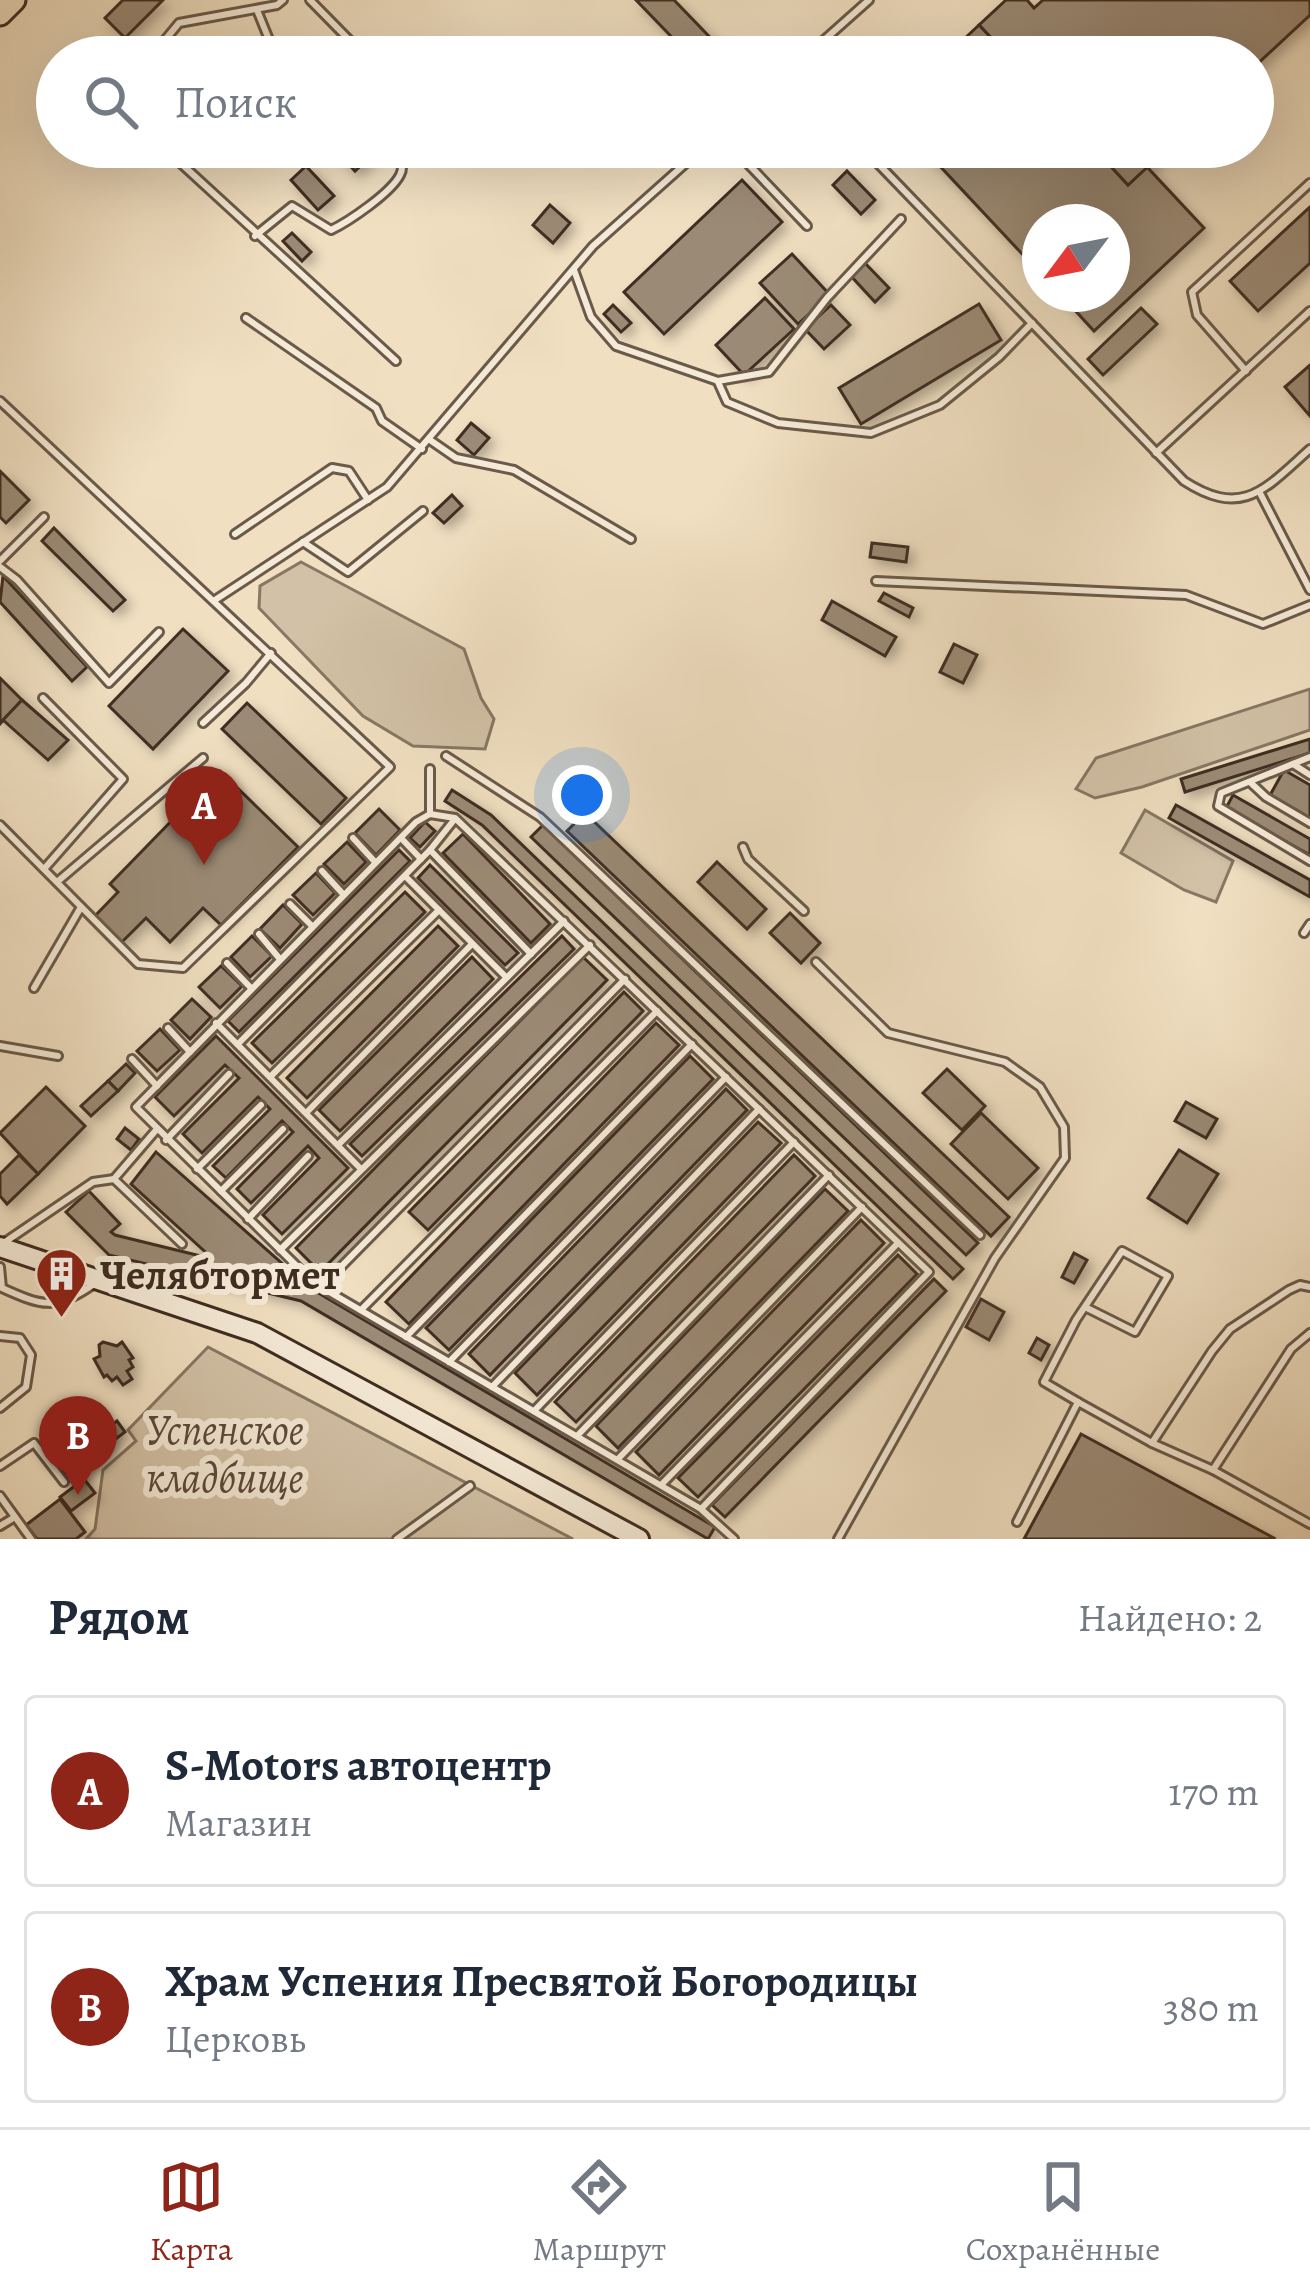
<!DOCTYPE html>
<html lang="ru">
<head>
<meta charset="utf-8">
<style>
	:root { --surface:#fff; --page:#f6f6f7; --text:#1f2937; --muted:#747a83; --line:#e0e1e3; --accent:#8f2418 }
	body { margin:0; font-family:Alegreya,serif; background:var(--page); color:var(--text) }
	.compass { position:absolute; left:1022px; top:204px; width:108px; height:108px; border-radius:50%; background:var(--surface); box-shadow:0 12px 48px #0002; rotate:238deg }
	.you { position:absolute; left:582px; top:795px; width:42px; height:42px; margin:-30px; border:9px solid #fff; border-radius:50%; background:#1a73e8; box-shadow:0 0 0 18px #1a73e833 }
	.badge { display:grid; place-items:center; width:78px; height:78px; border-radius:50%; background:var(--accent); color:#fff; font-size:39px; font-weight:700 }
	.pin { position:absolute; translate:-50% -99px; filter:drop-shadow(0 3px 6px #0008) }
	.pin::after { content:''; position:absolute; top:63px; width:42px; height:36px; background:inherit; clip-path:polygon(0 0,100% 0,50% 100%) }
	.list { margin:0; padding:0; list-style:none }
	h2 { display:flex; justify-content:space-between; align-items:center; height:156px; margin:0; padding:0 48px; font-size:51px }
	h2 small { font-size:39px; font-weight:400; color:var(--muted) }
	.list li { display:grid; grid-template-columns:78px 1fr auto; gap:36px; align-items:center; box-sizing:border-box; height:192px; margin:0 24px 24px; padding:0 24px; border:3px solid var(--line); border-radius:12px }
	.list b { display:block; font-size:45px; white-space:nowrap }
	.list p { margin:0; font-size:39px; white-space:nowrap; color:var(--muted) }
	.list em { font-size:39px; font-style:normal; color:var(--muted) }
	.icon { flex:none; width:66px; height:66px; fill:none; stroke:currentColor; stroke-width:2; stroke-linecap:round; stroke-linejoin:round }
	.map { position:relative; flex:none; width:1310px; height:1539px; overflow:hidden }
	.search { position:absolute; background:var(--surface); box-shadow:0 12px 48px #0002; left:36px; right:36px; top:36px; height:132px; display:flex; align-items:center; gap:30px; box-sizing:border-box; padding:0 42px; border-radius:66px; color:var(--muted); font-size:45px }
	.sheet { height:588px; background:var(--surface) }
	nav { display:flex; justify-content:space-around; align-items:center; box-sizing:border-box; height:168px; border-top:3px solid var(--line); background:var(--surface); font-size:33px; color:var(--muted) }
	nav a { display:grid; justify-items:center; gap:6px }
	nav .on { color:var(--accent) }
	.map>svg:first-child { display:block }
	.green { fill:#d2c1a6; stroke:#887764; stroke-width:3 }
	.building { fill:#9b8a74; stroke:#3f2d21; stroke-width:3; filter:url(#shadow) }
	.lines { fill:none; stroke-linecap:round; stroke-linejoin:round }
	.lane-casing { stroke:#6b5a49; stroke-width:12 }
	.secondary-casing { stroke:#3f2d21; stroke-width:24 }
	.primary-casing { stroke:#3f2d21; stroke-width:27 }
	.lane { stroke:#f5ead7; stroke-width:6 }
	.secondary { stroke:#f5ead7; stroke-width:18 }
	.primary { stroke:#f0dfc1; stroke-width:21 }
	.labels { text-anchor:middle; stroke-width:12; stroke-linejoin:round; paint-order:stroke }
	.poi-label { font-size:42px; font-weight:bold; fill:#3f2d21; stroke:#f5ead7; text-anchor:start }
	.park-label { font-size:42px; font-style:italic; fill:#5c4b3c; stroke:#f5ead7 }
</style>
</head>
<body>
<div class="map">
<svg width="1310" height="1539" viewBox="0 0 1310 1539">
	<defs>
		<filter id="shadow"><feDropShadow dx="5.5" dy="5.5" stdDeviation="6" flood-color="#0004"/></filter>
	</defs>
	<rect width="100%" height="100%" fill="#f0dfc1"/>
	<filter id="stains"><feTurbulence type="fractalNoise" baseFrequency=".00167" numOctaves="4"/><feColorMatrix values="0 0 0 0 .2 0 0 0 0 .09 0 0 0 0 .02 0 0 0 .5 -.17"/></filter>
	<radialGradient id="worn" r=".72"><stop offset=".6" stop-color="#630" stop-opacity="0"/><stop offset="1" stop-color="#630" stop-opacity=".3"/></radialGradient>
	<g class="green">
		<path d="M301 562 464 649 481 698 494 719 485 749 413 746 363 716 259 608 260 586Z"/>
		<path d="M1310 689V730L1142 787 1095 798 1076 789 1096 758Z"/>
		<path d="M1145 810 1233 861 1216 902 1184 890 1121 853Z"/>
		<path d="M208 1347 573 1539H86L95 1529 103 1470 136 1441 128 1430Z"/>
	</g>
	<g class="building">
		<path d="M123 0H163L125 38 105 18Z"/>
		<path d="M636 0H674L727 55 691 57Z"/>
		<path d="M1006 0H1027L1034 8 1043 0H1310V15L1253 68V57H1009L979 25Z"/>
		<path d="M979 25 1009 57H945Z"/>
		<path d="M333 147H363L371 156 355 171Z"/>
		<path d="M922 147H1093L1128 185 1147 167 1204 228 1094 331 1060 294H1112V222H1040V273Z"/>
		<path d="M1093 147H1169L1128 185Z"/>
		<path d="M306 166 334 196 318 210 291 180Z"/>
		<path d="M847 171 875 200 861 214 833 185Z"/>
		<path d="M742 180 782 222 664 334 624 292Z"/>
		<path d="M550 205 570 223 553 243 533 225Z"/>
		<path d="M1310 207V263L1258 311 1230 281Z"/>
		<path d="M292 233 311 252 302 261 283 241Z"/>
		<path d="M792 254 830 295 798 324 760 283Z"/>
		<path d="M864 262 889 288 875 302 850 275Z"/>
		<path d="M765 298 794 329 744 375 716 345Z"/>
		<path d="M979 304 1001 340 861 424 839 388Z"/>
		<path d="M613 305 631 323 621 332 604 314Z"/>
		<path d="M831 305 850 325 824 349 805 329Z"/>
		<path d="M1141 308 1157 324 1103 375 1088 359Z"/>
		<path d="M1310 365V416L1285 387Z"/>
		<path d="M471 423 489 438 474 455 457 440Z"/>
		<path d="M0 471 29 500 6 523 0 517Z"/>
		<path d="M452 495 462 506 444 523 433 513Z"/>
		<path d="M54 528 125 600 113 611 42 541Z"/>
		<path d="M872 543 908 547 906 562 870 557Z"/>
		<path d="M3 576 87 667 72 681 0 602Z"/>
		<path d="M884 593 913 608 909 617 879 601Z"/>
		<path d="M832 601 896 637 885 656 822 620Z"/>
		<path d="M183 629 228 671 153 749 109 706Z"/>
		<path d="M954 644 977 655 963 683 940 672Z"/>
		<path d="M0 678 22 700 0 724Z"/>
		<path d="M22 700 68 740 48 760 3 720Z"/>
		<path d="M247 703 346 798 321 824 222 729Z"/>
		<path d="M1310 739V753L1185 792 1181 779Z"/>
		<path d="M1284 770 1310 785V820L1269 797Z"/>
		<path d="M220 771 298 847 221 925 203 908 170 942 146 918 121 943 94 917 118 892 110 884Z"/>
		<path d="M452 790 491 815 963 1269 953 1279 482 825 445 801Z"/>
		<path d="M1233 795 1310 839V855L1226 808Z"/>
		<path d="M1176 805 1310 880V897L1169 818Z"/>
		<path d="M379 809 400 830 376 855 355 833Z"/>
		<path d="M585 813 1009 1217 991 1236 567 831Z"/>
		<path d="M425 822 435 831 420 847 410 838Z"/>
		<path d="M543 825 978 1243 966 1255 531 837Z"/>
		<path d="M463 834 550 924 531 943 443 853Z"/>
		<path d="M347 842 366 862 344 884 324 864Z"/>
		<path d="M399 850 410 861 239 1032 228 1021Z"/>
		<path d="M717 862 766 909 747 929 698 882Z"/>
		<path d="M430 865 518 953 505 965 418 878Z"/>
		<path d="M316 873 335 893 313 915 293 895Z"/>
		<path d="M405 892 425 912 272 1063 252 1043Z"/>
		<path d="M283 905 302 924 280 948 260 929Z"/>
		<path d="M790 913 820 943 801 963 770 933Z"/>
		<path d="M438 926 458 946 307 1098 287 1078Z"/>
		<path d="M252 936 272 956 250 977 231 957Z"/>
		<path d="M562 936 574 949 362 1156 350 1144Z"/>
		<path d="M472 957 493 979 340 1131 319 1110Z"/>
		<path d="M583 957 607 980 320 1272 296 1248Z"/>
		<path d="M221 966 242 986 220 1008 199 987Z"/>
		<path d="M624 992 643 1011 428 1230 409 1212Z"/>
		<path d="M192 999 211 1017 190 1039 171 1020Z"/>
		<path d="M656 1023 679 1045 409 1324 386 1302Z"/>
		<path d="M160 1029 180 1050 157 1071 137 1051Z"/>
		<path d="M216 1036 348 1168 282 1234 263 1215 319 1158 308 1146 251 1203 237 1189 293 1132 282 1121 226 1178 213 1166 270 1109 258 1097 202 1153 183 1134 239 1078 225 1065 174 1116 155 1097Z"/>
		<path d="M690 1056 713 1079 449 1350 426 1328Z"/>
		<path d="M126 1064 135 1073 118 1091 108 1081Z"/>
		<path d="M947 1069 985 1106 962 1130 923 1093Z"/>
		<path d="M108 1081 118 1091 91 1116 81 1106Z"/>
		<path d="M46 1087 85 1126 38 1174 0 1133Z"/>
		<path d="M726 1089 747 1110 490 1375 469 1354Z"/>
		<path d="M1186 1102 1217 1119 1206 1138 1175 1121Z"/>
		<path d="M981 1113 1038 1168 1008 1199 951 1144Z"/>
		<path d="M758 1122 781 1143 537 1395 515 1373Z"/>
		<path d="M125 1128 139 1139 131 1150 117 1139Z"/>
		<path d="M1179 1150 1218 1174 1187 1223 1148 1198Z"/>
		<path d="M156 1152 310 1288 715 1527 708 1539 301 1301 109 1255 66 1212 89 1191 120 1224 111 1232 115 1235 213 1259 131 1184Z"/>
		<path d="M19 1155 38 1174 7 1204 0 1196V1174Z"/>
		<path d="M794 1155 815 1176 576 1422 555 1402Z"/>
		<path d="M825 1189 848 1211 618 1448 596 1426Z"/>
		<path d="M861 1220 884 1243 659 1475 636 1452Z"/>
		<path d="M1074 1253 1087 1260 1074 1283 1062 1277Z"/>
		<path d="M898 1255 917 1274 698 1497 678 1478Z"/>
		<path d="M934 1279 946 1291 725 1517 712 1505Z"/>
		<path d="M981 1299 1004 1312 989 1340 966 1327Z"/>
		<path d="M1037 1338 1049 1345 1041 1360 1029 1353Z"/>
		<path d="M103 1342 117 1346 122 1342 133 1358 129 1360 133 1367 127 1371 132 1379 123 1385 117 1377 112 1381 107 1375 104 1377 94 1359 100 1356 99 1345Z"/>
		<path d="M117 1421 125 1432 84 1463 87 1468 80 1474 84 1479 75 1486 56 1460 53 1463 44 1452 65 1437 77 1452Z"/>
		<path d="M1081 1434 1274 1538 1273 1539H1024Z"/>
		<path d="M84 1479 95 1493 71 1511 60 1497Z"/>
		<path d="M60 1499 85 1532 76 1539H37L26 1525Z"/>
	</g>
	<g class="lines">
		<defs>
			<g id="lane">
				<path d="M310 0 366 57"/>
				<path d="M257 10 276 57"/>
				<path d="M151 57 179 23 277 5 283 0"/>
				<path d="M570 57 577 53"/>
				<path d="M805 57 869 0"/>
				<path d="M163 147 396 361"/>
				<path d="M732 147 807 226"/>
				<path d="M862 147 1184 481C1243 519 1265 489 1310 449"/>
				<path d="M255 236 292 206 331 230C348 222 391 193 400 175 405 166 400 156 396 147"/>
				<path d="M574 270 591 317 616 346 718 381 769 372 827 298 901 219"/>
				<path d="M246 318 376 408 382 421 422 449"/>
				<path d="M1246 371 1197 315 1192 292 1310 183"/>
				<path d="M718 382 727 402 778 423 871 433 940 405 999 357 1032 323"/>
				<path d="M0 401 390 767 183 968 138 964 0 825"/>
				<path d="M430 440 456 458 514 470 631 539"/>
				<path d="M1156 453 1310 311"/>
				<path d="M1260 493 1310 590"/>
				<path d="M235 534 332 468 349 471 368 500"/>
				<path d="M303 542 348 572 423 511"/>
				<path d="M0 561 44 517"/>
				<path d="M0 567 17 580 109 683 159 632"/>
				<path d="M876 581 1186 595 1263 624 1310 605"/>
				<path d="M215 600 387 487 593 246 704 147"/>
				<path d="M43 698 123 779 44 869"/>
				<path d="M203 723 246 683 271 653"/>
				<path d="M446 756 540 817 980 1235"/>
				<path d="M1310 757 1221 793 1218 806 1310 861"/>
				<path d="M1293 764 1310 775"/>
				<path d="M430 769V813"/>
				<path d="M1251 783 1266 797 1310 823"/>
				<path d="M430 814 455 818 929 1272 701 1509 314 1283 136 1107 416 822Z"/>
				<path d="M353 838 375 862"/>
				<path d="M401 838 421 859 430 850 531 954"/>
				<path d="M743 847 748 859 804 911"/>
				<path d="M430 850 454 820"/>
				<path d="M322 871 343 894"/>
				<path d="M405 876 506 977"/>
				<path d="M57 882 203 758"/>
				<path d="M290 904 311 925"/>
				<path d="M1304 933 1310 924"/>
				<path d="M259 934 279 958"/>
				<path d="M816 962 888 1033 1005 1062 1040 1087 1064 1127 1065 1158 995 1258 838 1539"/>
				<path d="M227 963 250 987"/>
				<path d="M34 988 81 907"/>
				<path d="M216 1023 361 1169"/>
				<path d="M168 1028 190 1052"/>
				<path d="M239 1043 421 859"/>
				<path d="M0 1046 58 1056"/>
				<path d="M132 1059 157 1086"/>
				<path d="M270 1077 439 910"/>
				<path d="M307 1112 472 944"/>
				<path d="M157 1129 114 1179 182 1244"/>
				<path d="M166 1140 229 1074"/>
				<path d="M339 1144 564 921"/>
				<path d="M197 1169 261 1105"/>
				<path d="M221 1191 283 1129"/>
				<path d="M248 1219 308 1156"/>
				<path d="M5 1242 93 1182 114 1179"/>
				<path d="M280 1250 590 945"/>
				<path d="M0 1267 2 1288C42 1306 55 1311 94 1284"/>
				<path d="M321 1287 625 979"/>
				<path d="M361 1310 657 1011"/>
				<path d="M1310 1333 1291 1349 1213 1470 1310 1524"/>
				<path d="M0 1336 20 1338 31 1355 26 1387 0 1408"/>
				<path d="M406 1337 692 1044"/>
				<path d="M449 1362 726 1077"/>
				<path d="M492 1387 759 1109"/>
				<path d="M1078 1402 1044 1382 1076 1320 1122 1251 1168 1276 1135 1332 1085 1307"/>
				<path d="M534 1411 794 1142"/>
				<path d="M577 1436 829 1175"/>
				<path d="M1152 1443 1213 1470"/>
				<path d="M618 1459 862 1207"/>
				<path d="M0 1466 34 1443 64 1482"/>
				<path d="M662 1484 898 1243"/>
				<path d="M0 1496 31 1539"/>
				<path d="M702 1510 734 1539"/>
				<path d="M1017 1522 1078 1402 1152 1443 1212 1351 1230 1329 1289 1290 1300 1285 1310 1287"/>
				<path d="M0 1526 15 1517"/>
				<path d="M397 1539 470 1486"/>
			</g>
			<path id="secondary" d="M0 1247 257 1333 639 1539"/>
			<path id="primary" d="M0 14 14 0"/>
		</defs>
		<use href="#lane" class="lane-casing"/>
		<use href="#secondary" class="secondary-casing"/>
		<use href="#primary" class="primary-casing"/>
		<use href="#lane" class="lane"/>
		<use href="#secondary" class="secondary"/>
		<use href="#primary" class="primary"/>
	</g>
	<defs>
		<symbol id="building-pin" viewBox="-11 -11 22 30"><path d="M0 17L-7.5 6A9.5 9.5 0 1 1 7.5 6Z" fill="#8f2418" stroke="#f5ead7"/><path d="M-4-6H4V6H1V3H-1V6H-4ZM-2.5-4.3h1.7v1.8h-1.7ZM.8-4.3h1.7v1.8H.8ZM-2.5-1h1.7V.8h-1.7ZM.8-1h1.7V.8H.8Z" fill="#fff"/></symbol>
	</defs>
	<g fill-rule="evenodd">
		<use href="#building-pin" x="32" y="1244" width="59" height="81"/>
	</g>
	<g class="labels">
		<g class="poi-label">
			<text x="100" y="1289">Челябтормет</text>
		</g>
		<g class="park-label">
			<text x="225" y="1444">Успенское<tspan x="225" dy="48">кладбище</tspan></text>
		</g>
	</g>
	<rect width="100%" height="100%" filter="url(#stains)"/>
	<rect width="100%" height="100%" fill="url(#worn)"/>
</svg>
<svg class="compass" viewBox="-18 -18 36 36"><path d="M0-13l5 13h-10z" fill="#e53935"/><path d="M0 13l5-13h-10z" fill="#747a83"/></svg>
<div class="you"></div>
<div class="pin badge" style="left:204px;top:865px">A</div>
<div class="pin badge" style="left:78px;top:1495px">B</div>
<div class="search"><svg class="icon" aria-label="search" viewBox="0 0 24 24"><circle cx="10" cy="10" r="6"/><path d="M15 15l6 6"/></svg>Поиск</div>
</div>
<section class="sheet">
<h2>Рядом<small>Найдено: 2</small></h2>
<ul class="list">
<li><span class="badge">A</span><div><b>S-Motors автоцентр</b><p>Магазин</p></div><em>170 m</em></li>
<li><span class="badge">B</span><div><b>Храм Успения Пресвятой Богородицы</b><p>Церковь</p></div><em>380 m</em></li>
</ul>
</section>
<nav>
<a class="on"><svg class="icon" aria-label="map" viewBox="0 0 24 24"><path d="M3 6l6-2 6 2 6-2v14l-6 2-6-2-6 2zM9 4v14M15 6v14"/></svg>Карта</a>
<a><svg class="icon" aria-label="directions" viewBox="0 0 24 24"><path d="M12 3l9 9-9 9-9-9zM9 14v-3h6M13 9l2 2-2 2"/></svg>Маршрут</a>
<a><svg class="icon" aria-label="saved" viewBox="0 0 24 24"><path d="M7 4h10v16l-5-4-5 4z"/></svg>Сохранённые</a>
</nav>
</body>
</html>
